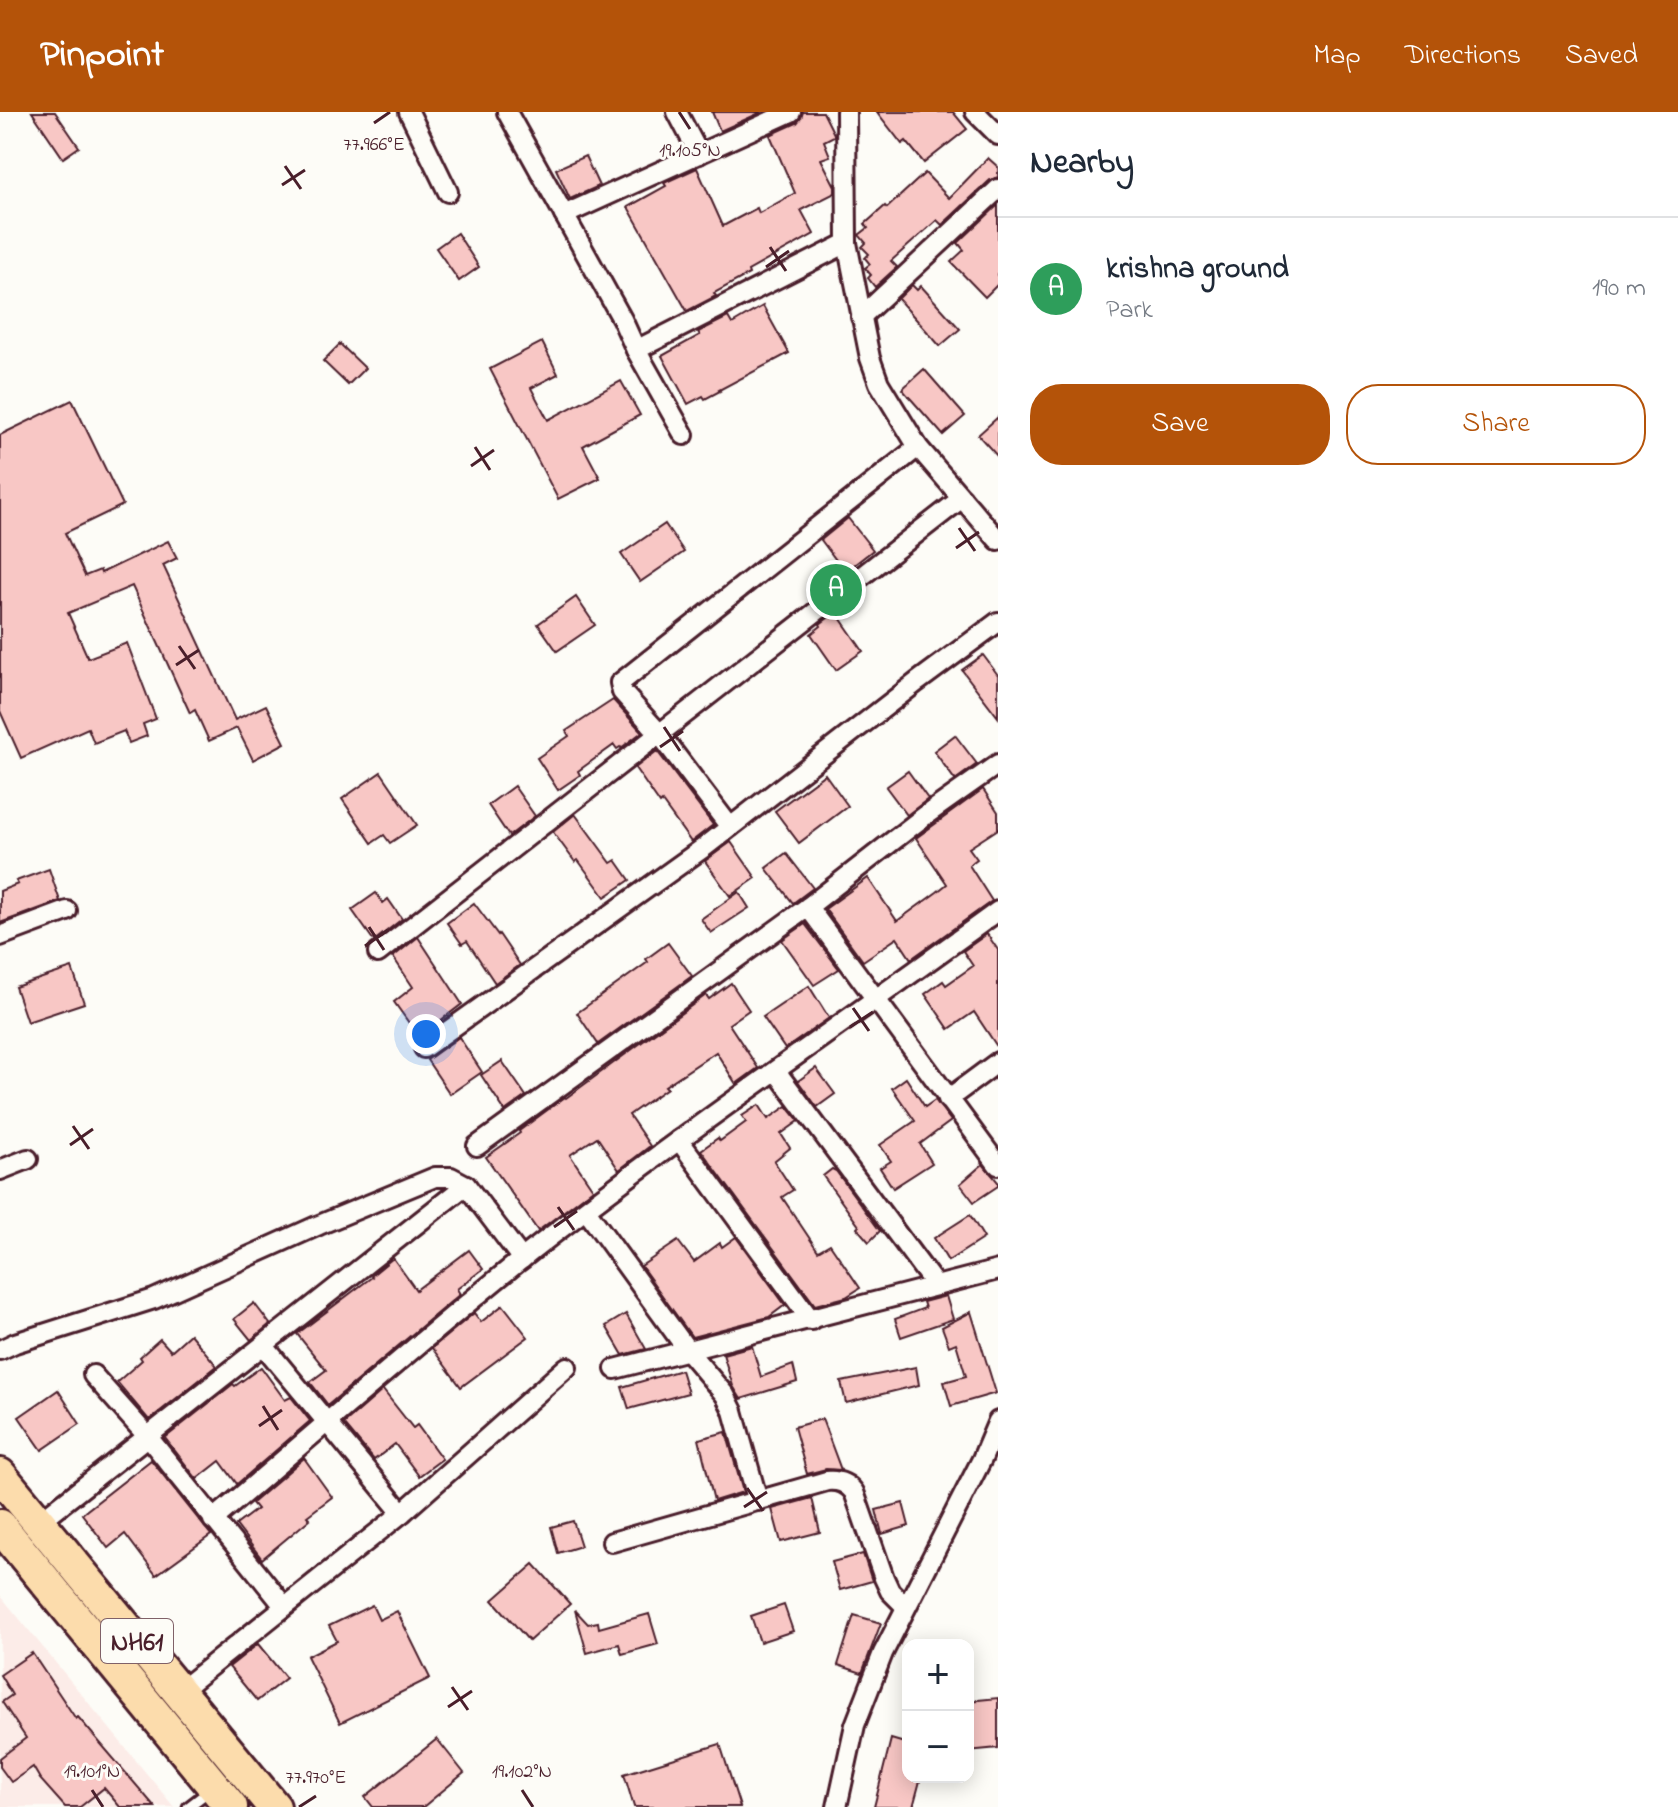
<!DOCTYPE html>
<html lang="en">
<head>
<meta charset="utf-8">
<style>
	:root { --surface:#fff; --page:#f2f2f3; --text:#1f2937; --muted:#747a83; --line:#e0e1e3; --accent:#b45309 }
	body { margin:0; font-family:"Indie Flower",sans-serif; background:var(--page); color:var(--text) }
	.controls { position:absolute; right:24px; bottom:24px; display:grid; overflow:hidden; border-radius:16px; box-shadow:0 4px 20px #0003 }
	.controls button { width:72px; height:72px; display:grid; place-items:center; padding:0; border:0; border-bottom:2px solid var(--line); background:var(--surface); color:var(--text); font:40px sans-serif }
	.you { position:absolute; left:426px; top:922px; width:28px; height:28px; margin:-20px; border:6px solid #fff; border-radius:50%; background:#1a73e8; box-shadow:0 0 0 12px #1a73e833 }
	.badge { display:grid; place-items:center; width:52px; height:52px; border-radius:50%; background:var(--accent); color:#fff; font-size:26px; font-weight:700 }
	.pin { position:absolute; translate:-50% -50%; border:4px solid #fff; box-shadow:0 2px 8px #0006 }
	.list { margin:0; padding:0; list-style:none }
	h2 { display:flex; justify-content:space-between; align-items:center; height:104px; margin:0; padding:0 32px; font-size:34px }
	h2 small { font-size:26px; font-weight:400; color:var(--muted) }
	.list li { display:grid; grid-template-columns:52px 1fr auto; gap:24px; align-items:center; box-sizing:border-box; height:144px; padding:0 32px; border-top:2px solid var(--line) }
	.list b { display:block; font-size:30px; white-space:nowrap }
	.list p { margin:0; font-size:26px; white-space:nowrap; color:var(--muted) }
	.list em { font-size:26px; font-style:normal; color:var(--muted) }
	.actions { display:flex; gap:16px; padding:24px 32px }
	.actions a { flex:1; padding:18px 0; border:2px solid var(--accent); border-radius:32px; text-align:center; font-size:28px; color:var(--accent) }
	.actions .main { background:var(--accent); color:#fff }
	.map { position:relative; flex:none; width:998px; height:1695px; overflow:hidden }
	header { display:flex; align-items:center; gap:48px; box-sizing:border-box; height:112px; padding:0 40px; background:var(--accent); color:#fff }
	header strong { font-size:38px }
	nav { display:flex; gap:44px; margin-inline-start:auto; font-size:28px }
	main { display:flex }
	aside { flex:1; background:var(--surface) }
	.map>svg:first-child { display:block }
	.built { fill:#fcece8 }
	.building { fill:#f8c7c5; stroke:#4a1f2b; stroke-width:2 }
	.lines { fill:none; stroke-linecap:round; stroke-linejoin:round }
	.lane-casing { stroke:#4a1f2b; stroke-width:15 }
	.street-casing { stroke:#4a1f2b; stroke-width:24 }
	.highway-casing { stroke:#4a1f2b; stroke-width:38 }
	.lane { stroke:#fdfcf7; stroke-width:9 }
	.street { stroke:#fdfcf7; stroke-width:18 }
	.highway { stroke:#fcdcac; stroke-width:32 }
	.ticks { fill:none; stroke:#4a1f2b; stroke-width:3 }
	.labels { text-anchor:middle; stroke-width:6; stroke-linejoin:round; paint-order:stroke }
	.shield { fill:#fdfcf7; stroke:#806168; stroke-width:2 }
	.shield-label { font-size:26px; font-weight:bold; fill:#4a1f2b }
	.ticks-label { font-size:20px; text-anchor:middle; fill:#4a1f2b; stroke:#fdfcf7; stroke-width:6; stroke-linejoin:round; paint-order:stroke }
</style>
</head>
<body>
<header>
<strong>Pinpoint</strong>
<nav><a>Map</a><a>Directions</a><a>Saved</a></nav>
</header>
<main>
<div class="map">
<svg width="998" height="1695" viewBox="0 0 998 1695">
	<rect width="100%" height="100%" fill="#fdfcf7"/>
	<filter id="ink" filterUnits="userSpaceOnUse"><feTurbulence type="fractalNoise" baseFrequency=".0125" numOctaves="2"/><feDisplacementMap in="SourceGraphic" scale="16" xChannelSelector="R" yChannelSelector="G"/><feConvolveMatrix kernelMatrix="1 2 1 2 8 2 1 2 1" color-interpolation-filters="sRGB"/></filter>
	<g filter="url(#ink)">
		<path class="built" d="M0 1483 174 1695H0Z"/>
		<g class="building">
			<path d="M32 0H55L79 35 63 46Z"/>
			<path d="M712 0H762L720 19Z"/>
			<path d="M803 0H823L834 22V24L824 29 830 44 821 47 835 74V81L801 98 814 122 748 159 749 162 714 181 716 184 687 199 628 95 666 74 664 71 697 56 723 114 757 96 759 101 795 81 770 23 797 11 801 6Z"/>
			<path d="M877 0H953L967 17 924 51 906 29 902 32Z"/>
			<path d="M585 44 599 74 570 87 556 57Z"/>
			<path d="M988 46 998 55V65L990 68 942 113 937 108 891 149 897 155 875 175 868 166 871 163 865 156 870 152 865 146 869 142 862 135 866 131 859 123 868 116 865 112 885 94 887 96 925 61 949 86Z"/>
			<path d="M998 93V172L985 185 951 150 964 138 958 131Z"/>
			<path d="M457 121 479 155 459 169 436 136Z"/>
			<path d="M912 173 917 178 921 174 960 217 940 234 898 187Z"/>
			<path d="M763 194 789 241 719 278 720 279 705 287 703 284 688 292 662 244 700 223 698 220 728 205 732 212Z"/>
			<path d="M542 230 558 262 531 276 548 308 621 269 640 303 583 334 600 366 558 387 490 257Z"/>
			<path d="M340 232 365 256 348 273 323 249Z"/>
			<path d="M924 257 965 304 943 323 902 277Z"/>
			<path d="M72 288 123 393 65 421 85 464 100 458 101 461 168 429 177 446 163 453 235 608 266 593 285 631 253 648 237 616 209 629 195 598 190 601 132 474 68 501 88 546 127 531 156 607 143 612 147 624 129 631 124 619 94 631 88 616 21 646 0 599V323Z"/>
			<path d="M998 305V345L978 323Z"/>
			<path d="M848 406 873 438 845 460 821 428Z"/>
			<path d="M665 412 684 440 640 470 621 442Z"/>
			<path d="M576 485 595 513 557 539 538 512Z"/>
			<path d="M836 500 863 539 836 558 811 522 821 514 820 512Z"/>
			<path d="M983 543 998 563V605L962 558Z"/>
			<path d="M613 588 642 620 621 636 620 635 617 637 614 633 578 659 580 663 558 678 537 646 569 624 566 619Z"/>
			<path d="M955 623 977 652 955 668 934 639Z"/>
			<path d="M657 639 713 713 691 730 662 690 660 692 635 656Z"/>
			<path d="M908 659 928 687 907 703 886 675Z"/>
			<path d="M381 660 417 713 390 731 384 723 372 731 342 687Z"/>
			<path d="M825 662 848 694 799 731 775 699Z"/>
			<path d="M514 674 535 704 509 724 488 693Z"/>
			<path d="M983 677 998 700V717L969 736 977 747 969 753 992 789 911 847 897 826 863 849 825 797 868 766 897 809 937 780 947 772 916 726Z"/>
			<path d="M575 702 611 751 616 748 630 768 605 785 578 748 575 750 553 720Z"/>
			<path d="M731 730 756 766 730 784 705 749Z"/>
			<path d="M786 741 813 776 793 791 766 756Z"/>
			<path d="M49 757 60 789 0 811V779L18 772 16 769Z"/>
			<path d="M739 780 749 796 711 821 701 807Z"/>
			<path d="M376 781 383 791 388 787 402 807 374 829 352 798Z"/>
			<path d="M474 791 498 823 499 822 520 853 495 871 467 829 462 832 447 811Z"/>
			<path d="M805 812 839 857 814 873 782 828Z"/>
			<path d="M987 822 998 838V936L974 900 949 917 925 882 943 869 946 873 973 854 963 839Z"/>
			<path d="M418 825 462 892 419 925 394 890 413 875 393 845Z"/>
			<path d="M668 831 692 864 598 932 577 901 648 850 646 847Z"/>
			<path d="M72 856 84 891 27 910 15 875Z"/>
			<path d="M731 871 749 898 729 912 758 956 736 972 716 940 665 974 667 976 629 1003 650 1034 619 1058 597 1025 570 1043 593 1077 538 1119 486 1045 520 1021 519 1019 565 985 566 986 706 883 709 887Z"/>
			<path d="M809 874 829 906 785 937 763 905Z"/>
			<path d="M459 925 482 960 450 982 427 948Z"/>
			<path d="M502 949 526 984 505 999 481 963Z"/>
			<path d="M816 956 835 982 817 995 798 969Z"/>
			<path d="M906 966 925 995 935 988 951 1009 920 1032 932 1051 893 1076 880 1056 891 1049 880 1033 915 1009 892 976Z"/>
			<path d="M759 993 768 1007 787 994 799 1009 781 1022 790 1036 774 1049 793 1078 782 1085 818 1139 830 1132 860 1176 846 1185 815 1193 701 1038 718 1026 720 1029 746 1010 742 1004Z"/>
			<path d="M983 1052 998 1070V1074L974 1090 960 1072Z"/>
			<path d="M832 1057 836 1059 880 1119 869 1130 857 1116 859 1114 823 1064Z"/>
			<path d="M970 1103 984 1126 948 1149 934 1126Z"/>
			<path d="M736 1125 785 1193 769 1205 692 1225 641 1154 678 1129 694 1150 720 1131 722 1135Z"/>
			<path d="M469 1138 483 1157 457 1177 460 1182 328 1293 310 1270 326 1258 297 1222 372 1165 371 1164 393 1146 416 1178Z"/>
			<path d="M946 1184 953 1207 901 1225 895 1207 925 1196 923 1190Z"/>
			<path d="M254 1191 270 1212 251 1228 234 1207Z"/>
			<path d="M503 1193 528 1225 461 1275 432 1236 474 1201 481 1210Z"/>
			<path d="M971 1200 996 1281 951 1294 944 1270 966 1264 956 1231 949 1234 942 1215Z"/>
			<path d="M626 1202 646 1237 623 1243 606 1214Z"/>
			<path d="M190 1222 217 1254 149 1308 117 1270 142 1248 140 1245 160 1227 171 1239Z"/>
			<path d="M752 1234 761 1265 793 1253 797 1270 741 1287 733 1274 723 1242Z"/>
			<path d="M261 1255 285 1288 291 1285 310 1309 237 1372 220 1349 197 1367 165 1326 233 1272 235 1274Z"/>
			<path d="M916 1255 919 1273 846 1291 841 1270Z"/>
			<path d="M681 1258 688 1281 629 1297 622 1275Z"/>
			<path d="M58 1278 80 1312 42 1338 19 1305Z"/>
			<path d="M383 1278 413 1316 417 1313 442 1347 419 1364 395 1332 374 1348 344 1312Z"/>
			<path d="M822 1307 841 1358 826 1357 807 1362 794 1315Z"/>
			<path d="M726 1320 743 1380 714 1389 699 1327Z"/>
			<path d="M304 1346 332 1385 307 1404 310 1407 262 1447 236 1413 257 1397 252 1391Z"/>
			<path d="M151 1348 211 1423 156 1463 125 1422 108 1436 82 1402Z"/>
			<path d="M812 1386 820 1420 781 1430 772 1397Z"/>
			<path d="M903 1391 909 1414 882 1422 876 1398Z"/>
			<path d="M573 1409 581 1434 558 1441 551 1415Z"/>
			<path d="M863 1442 872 1469 840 1478 832 1450Z"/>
			<path d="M534 1452 570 1492 529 1529 493 1488Z"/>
			<path d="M372 1493 379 1508 397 1499 430 1566 340 1611 307 1544 337 1529 329 1514Z"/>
			<path d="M784 1493 793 1519 760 1530 751 1504Z"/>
			<path d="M575 1498 588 1512 598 1510 599 1516 649 1502 658 1532 622 1542 619 1532 587 1541Z"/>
			<path d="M854 1503 881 1511 862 1561 838 1553Z"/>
			<path d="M258 1532 286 1566 257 1589 229 1555Z"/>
			<path d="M32 1541 76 1607 78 1605 155 1695H120L104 1676 80 1695H65L40 1667 33 1655 11 1670 0 1655V1646L26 1626 2 1590 12 1583 0 1563Z"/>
			<path d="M998 1586V1636L968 1639V1589Z"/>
			<path d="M437 1627 464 1661 423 1695H373L365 1685Z"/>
			<path d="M891 1627 908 1632V1665H921L913 1695H874Z"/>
			<path d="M720 1632 740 1695H634L624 1662Z"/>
		</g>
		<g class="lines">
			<defs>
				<path id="lane" d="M188 1695 209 1679"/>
				<g id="street">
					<path d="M409 0 448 80"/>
					<path d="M507 0 622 207 636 238 847 131"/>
					<path d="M677 0 699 42"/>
					<path d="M846 0 847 131 870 246 879 271 918 335 998 428"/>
					<path d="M975 0 998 23"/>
					<path d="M564 103 791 0"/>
					<path d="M861 205 998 77"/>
					<path d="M636 238 684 323"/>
					<path d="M730 715 659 621 622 580 620 571 918 335"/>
					<path d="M808 795 998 1053"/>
					<path d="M0 824 67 799"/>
					<path d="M378 841 962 386"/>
					<path d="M424 936 706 734 917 570 998 510"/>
					<path d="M776 959 936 1174"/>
					<path d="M948 987 998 950"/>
					<path d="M679 1028 811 1208"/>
					<path d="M477 1034 808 795 926 703 998 652"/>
					<path d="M0 1058 28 1047"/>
					<path d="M586 1098 688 1239 725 1283 733 1299 758 1389"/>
					<path d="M0 1238 15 1231 154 1187 319 1113 435 1065H451L466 1073 522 1147"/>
					<path d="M615 1257 998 1158"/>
					<path d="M93 1263 148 1325 284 1494"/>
					<path d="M402 1401 567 1255"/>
					<path d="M213 1408C319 1318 424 1225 533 1138 684 1020 843 912 998 799"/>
					<path d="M39 1410 466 1073"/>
					<path d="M612 1430 827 1369C839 1368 847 1371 854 1380L884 1466 890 1479 906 1495"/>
					<path d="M178 1580 402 1401 264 1234"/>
					<path d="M837 1695 855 1613 883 1541 982 1347 998 1309"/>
				</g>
				<g id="highway">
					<path d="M0 1363 274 1695"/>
					<path d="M0 1414 231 1695"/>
				</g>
			</defs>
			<use href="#lane" class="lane-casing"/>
			<use href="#street" class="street-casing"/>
			<use href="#highway" class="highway-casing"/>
			<use href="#lane" class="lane"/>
			<use href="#street" class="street"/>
			<use href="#highway" class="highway"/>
		</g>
	</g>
	<path class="ticks" d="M679 0 690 17M374 11 390 0M285 54 301 77M282 73 305 58M770 135 786 159M766 155 789 139M475 335 490 358M471 354 494 338M959 416 975 439M956 436 979 420M179 534 195 557M176 553 199 538M664 615 680 639M660 635 683 619M369 815 384 838M365 834 388 818M853 896 869 919M850 915 873 900M73 1014 89 1037M70 1033 93 1017M558 1095 574 1118M554 1115 577 1099M263 1294 278 1318M259 1314 282 1298M747 1376 763 1399M744 1395 767 1380M452 1575 468 1598M448 1595 472 1579M92 1678 103 1695M522 1678 533 1695M299 1695 316 1684"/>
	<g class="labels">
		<rect class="shield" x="101" y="1507" width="72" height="44" rx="6"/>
		<g class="shield-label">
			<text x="137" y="1538">NH61</text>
		</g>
	</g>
	<g class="ticks-label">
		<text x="374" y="38">77.966°E</text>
		<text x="690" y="44">19.105°N</text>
		<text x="92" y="1665">19.101°N</text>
		<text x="522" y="1665">19.102°N</text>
		<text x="316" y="1671">77.970°E</text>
	</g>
</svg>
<div class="controls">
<button>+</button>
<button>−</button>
</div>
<div class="you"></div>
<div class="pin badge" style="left:836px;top:478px;background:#2e9e5b">A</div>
</div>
<aside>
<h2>Nearby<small></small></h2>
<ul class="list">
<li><span class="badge" style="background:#2e9e5b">A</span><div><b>krishna ground</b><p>Park</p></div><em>190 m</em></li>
</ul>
<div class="actions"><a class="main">Save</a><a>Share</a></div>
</aside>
</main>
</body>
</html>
